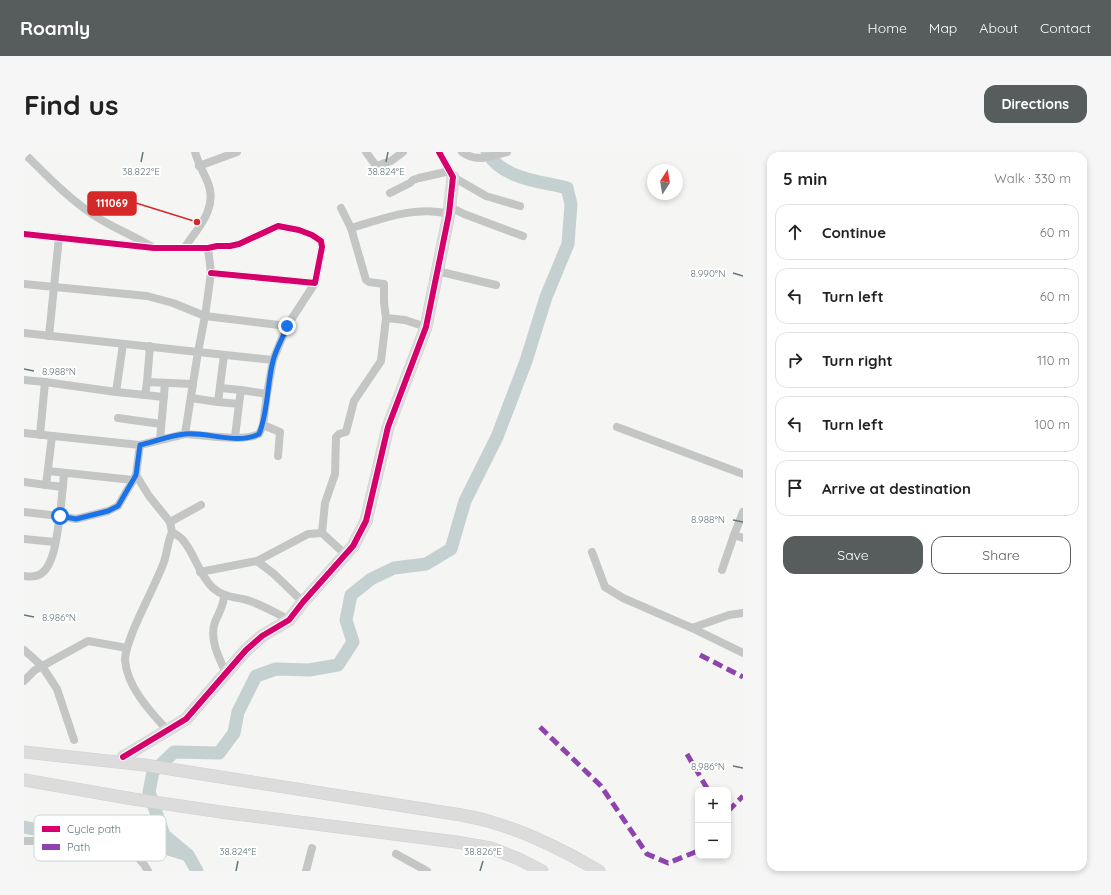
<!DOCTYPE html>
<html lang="en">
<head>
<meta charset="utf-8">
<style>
	:root { --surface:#fff; --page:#f6f6f6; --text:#222; --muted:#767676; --line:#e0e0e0; --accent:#575c5d }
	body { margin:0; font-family:Quicksand,sans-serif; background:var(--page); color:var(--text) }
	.controls { position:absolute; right:12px; bottom:12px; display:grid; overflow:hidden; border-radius:8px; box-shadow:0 2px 6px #0003 }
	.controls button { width:36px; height:36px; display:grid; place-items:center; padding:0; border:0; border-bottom:1px solid var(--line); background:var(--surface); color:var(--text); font:20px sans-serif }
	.compass { position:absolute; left:623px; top:12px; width:36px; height:36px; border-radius:50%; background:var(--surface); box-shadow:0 2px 6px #0003; rotate:12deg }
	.stop { position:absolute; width:12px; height:12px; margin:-9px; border:3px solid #1a73e8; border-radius:50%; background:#fff }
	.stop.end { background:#1a73e8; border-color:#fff; box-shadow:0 1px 4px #0008 }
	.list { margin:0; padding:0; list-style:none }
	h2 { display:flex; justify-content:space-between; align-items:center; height:52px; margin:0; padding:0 16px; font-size:17px }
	h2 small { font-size:13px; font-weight:400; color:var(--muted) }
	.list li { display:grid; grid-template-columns:26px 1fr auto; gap:12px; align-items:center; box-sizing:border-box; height:56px; margin:0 8px 8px; padding:0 8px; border:1px solid var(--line); border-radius:12px }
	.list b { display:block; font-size:15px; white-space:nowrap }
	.list em { font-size:13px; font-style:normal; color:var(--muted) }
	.actions { display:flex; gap:8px; padding:12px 16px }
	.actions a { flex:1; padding:9px 0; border:1px solid var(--accent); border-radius:12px; text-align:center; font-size:14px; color:var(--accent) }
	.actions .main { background:var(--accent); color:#fff }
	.icon { flex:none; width:22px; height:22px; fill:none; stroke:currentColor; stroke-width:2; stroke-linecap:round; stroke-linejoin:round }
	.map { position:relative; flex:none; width:719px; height:719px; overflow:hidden; border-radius:12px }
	header { display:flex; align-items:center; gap:24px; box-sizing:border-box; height:56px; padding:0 20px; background:var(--accent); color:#fff }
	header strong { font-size:19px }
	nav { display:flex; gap:22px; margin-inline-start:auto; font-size:14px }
	.intro { display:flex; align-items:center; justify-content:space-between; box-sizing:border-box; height:96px; padding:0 24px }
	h1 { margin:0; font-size:28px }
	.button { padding:10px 18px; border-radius:12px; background:var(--accent); color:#fff; font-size:14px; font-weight:700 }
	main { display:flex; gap:24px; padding:0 24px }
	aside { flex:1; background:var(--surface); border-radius:12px; box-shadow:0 2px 6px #0003 }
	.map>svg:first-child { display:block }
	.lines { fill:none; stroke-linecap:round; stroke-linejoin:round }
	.river { stroke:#c5d1d0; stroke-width:13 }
	.secondary-casing { stroke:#cfd1d1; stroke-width:13 }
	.street { stroke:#c4c5c5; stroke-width:8 }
	.secondary { stroke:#dbdcdb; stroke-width:12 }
	.quiet { stroke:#8e44ad; stroke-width:5; stroke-dasharray:10 5; stroke-linecap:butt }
	.cycleway-casing { stroke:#fff; stroke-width:8 }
	.cycleway { stroke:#d6006c; stroke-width:6 }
	.route { stroke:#1a73e8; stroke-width:5 }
	.ticks { fill:none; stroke:#64777b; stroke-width:1.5 }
	.key { fill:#fff; stroke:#d0d6d7; stroke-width:1 }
	.key-label { font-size:11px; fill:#64777b }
	.ticks-label { font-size:10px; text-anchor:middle; fill:#64777b; stroke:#fff; stroke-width:4; stroke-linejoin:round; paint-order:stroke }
	.leader { fill:none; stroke:#d62828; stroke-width:1.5 }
	.callout-dot { fill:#d62828; stroke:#fff; stroke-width:1.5 }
	.callout { fill:#d62828; stroke:#d62828; stroke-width:1.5 }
	.callout-label { font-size:11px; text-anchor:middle; font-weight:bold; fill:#fff }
</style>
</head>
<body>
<header>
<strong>Roamly</strong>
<nav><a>Home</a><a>Map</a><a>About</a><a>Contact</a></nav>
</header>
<div class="intro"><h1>Find us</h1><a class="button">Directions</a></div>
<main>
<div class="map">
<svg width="719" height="719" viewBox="0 0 719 719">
	<rect width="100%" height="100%" fill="#f5f5f4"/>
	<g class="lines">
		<g class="river">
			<path d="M0 675 14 678 33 670 55 672 81 678 108 680 131 693 164 703 173 719"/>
			<path d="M164 703 140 683 125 640 129 620 150 600 195 601 210 581 214 560 232 524 252 517 285 518 314 513 329 490 322 468 327 443 347 427 370 416 402 412 427 397 441 349 473 285 502 209 522 145 544 92 547 52 543 36C516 29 478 27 463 0"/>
		</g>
		<defs>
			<g id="secondary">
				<path d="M0 600 121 613 437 663C448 665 459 667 470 671 503 680 545 701 575 719"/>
				<path d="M99 605 162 567 222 498 238 484 265 468 279 450 329 394 342 369 364 275 402 175 425 62 429 25"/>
				<path d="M0 628 109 647 204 661 432 690 467 696 495 707 518 719"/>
			</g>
		</defs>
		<use href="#secondary" class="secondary-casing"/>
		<g class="street">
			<path d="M342 0 352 14 367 9 379 0"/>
			<path d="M415 0 429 25 462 44 496 54"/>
			<path d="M438 0C453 11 467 4 483 0"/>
			<path d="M0 1C22 23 45 47 71 64 89 76 109 83 128 95"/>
			<path d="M175 14 213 0"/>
			<path d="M366 41 386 31 389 28 395 26 426 19"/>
			<path d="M426 55 440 62 499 84"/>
			<path d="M317 56 327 76 342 128 345 130 360 132V150L362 166"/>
			<path d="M327 76C358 67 393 53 425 62"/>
			<path d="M0 82 130 96H184L193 94H206L215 92 254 74 275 78 288 83 297 89 298 95 291 131 187 121"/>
			<path d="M161 95C174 76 194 56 184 31 180 21 174 11 171 0"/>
			<path d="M413 119 472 133"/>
			<path d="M0 132 123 144 149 151 181 164 263 174 291 131"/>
			<path d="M0 181 174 200 181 164 187 121 184 96"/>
			<path d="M25 184 35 85"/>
			<path d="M99 192 92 240 121 243 123 230 169 232"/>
			<path d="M249 208 243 242 239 273 235 282C218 290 181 283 161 282L174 200 249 208 263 174"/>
			<path d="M0 228 21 230"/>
			<path d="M123 230 126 194"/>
			<path d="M196 236 217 238"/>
			<path d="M121 243 140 245"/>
			<path d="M167 246 194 250 200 203"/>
			<path d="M194 250 215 252 211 285"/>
			<path d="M215 252 217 238 243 242"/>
			<path d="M94 266 137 272"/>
			<path d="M239 273 256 280 254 304"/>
			<path d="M593 275 719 322"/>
			<path d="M0 281 116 293 112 323 94 354 84 359 52 367 36 364 40 322"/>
			<path d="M16 283 21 230 92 240"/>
			<path d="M136 288 141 231"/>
			<path d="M116 293 161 282"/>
			<path d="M24 319 109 328"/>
			<path d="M112 323 125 344 146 370 148 380C151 382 155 384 158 387 171 401 174 422 189 436 199 445 211 445 223 448 238 453 251 460 265 468"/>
			<path d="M0 330 22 333 28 284"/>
			<path d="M22 333 39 335"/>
			<path d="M0 360 36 364C33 380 31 411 18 421 13 425 6 425 0 424"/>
			<path d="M719 360 710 383 719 386"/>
			<path d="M146 370 177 353"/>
			<path d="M298 381 301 351 311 322 312 285 315 282 322 280 330 249 357 209 362 166 381 168 402 175"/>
			<path d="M0 387 31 390"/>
			<path d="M568 400 581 435 599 446 668 476"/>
			<path d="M698 418 710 383"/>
			<path d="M176 420 233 409"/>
			<path d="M200 443C200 454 195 460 191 470 185 487 195 506 202 521"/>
			<path d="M279 450 250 422 233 409 284 382 298 381 321 402"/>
			<path d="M719 461 705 463 668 476 719 501"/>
			<path d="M0 498 18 514 33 537 50 588"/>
			<path d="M0 529 11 518 64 489 103 496"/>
			<path d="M143 578C126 559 103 535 101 508 101 498 106 488 109 479 118 457 129 437 138 415 143 405 143 391 148 380"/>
			<path d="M0 689H77C95 692 115 701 124 719"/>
			<path d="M372 702 403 719"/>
			<path d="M282 719 288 696"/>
		</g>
		<use href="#secondary" class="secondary"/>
		<g class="quiet">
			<path d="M676 503 719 525"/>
			<path d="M516 575 577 634 623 702 644 711 674 699"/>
			<path d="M663 602 684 638"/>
			<path d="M704 659 719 644"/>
		</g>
		<defs>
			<g id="cycleway">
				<path d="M0 82 130 96H184L193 94H206L215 92 254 74 275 78 288 83 297 89 298 95 291 131 187 121"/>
				<path d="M99 605 162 567 222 498 238 484 265 468 279 450 329 394 342 369 364 275 402 175 425 62 429 25 415 0"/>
			</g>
		</defs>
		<use href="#cycleway" class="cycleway-casing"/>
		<use href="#cycleway" class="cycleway"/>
	</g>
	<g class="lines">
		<path class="route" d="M36 364 52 367 84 359 94 354 112 323 116 293C129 290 148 283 161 282 185 280 213 293 235 282 244 261 243 232 249 209 252 197 259 186 263 174"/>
	</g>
	<path class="ticks" d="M117 10 119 0M362 10 364 0M709 121 719 124M0 217 10 219M709 368 719 370M0 463 10 465M709 614 719 616M212 719 214 709M456 719 459 709"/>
	<rect x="10" y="663" width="132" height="46" rx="6" class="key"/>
	<rect x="18" y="674" width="18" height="6" fill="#d6006c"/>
	<rect x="18" y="692" width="18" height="6" fill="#8e44ad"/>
	<g class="key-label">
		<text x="43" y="681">Cycle path</text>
		<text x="43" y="699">Path</text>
	</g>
	<g class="ticks-label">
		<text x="117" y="23">38.822°E</text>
		<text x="362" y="23">38.824°E</text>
		<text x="684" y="125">8.990°N</text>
		<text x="35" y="223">8.988°N</text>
		<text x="684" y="371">8.988°N</text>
		<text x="35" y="469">8.986°N</text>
		<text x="684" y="618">8.986°N</text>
		<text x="214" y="703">38.824°E</text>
		<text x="459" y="703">38.826°E</text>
	</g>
	<path class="leader" d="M173 70L112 51"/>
	<circle class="callout-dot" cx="173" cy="70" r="4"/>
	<rect class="callout" x="64" y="40" width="48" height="23" rx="4"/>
	<g class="callout-label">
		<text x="88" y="55">111069</text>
	</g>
</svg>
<div class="controls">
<button>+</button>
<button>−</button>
</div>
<svg class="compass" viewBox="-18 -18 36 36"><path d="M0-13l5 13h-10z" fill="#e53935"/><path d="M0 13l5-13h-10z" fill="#767676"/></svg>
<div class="stop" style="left:36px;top:364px"></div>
<div class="stop end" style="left:263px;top:174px"></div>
</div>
<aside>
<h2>5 min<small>Walk · 330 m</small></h2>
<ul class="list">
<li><svg class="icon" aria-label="ahead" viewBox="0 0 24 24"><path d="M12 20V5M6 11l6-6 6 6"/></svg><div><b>Continue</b></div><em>60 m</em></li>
<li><svg class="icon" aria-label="left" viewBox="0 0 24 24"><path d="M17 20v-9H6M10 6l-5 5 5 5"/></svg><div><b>Turn left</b></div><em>60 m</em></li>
<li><svg class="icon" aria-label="right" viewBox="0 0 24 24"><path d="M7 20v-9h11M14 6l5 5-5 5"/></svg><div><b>Turn right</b></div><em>110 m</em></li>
<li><svg class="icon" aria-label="left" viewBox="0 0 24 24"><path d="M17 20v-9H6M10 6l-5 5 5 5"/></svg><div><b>Turn left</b></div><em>100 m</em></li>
<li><svg class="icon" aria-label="arrive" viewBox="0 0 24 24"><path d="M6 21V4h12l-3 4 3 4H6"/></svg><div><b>Arrive at destination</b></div></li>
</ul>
<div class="actions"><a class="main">Save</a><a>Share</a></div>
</aside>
</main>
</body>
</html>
